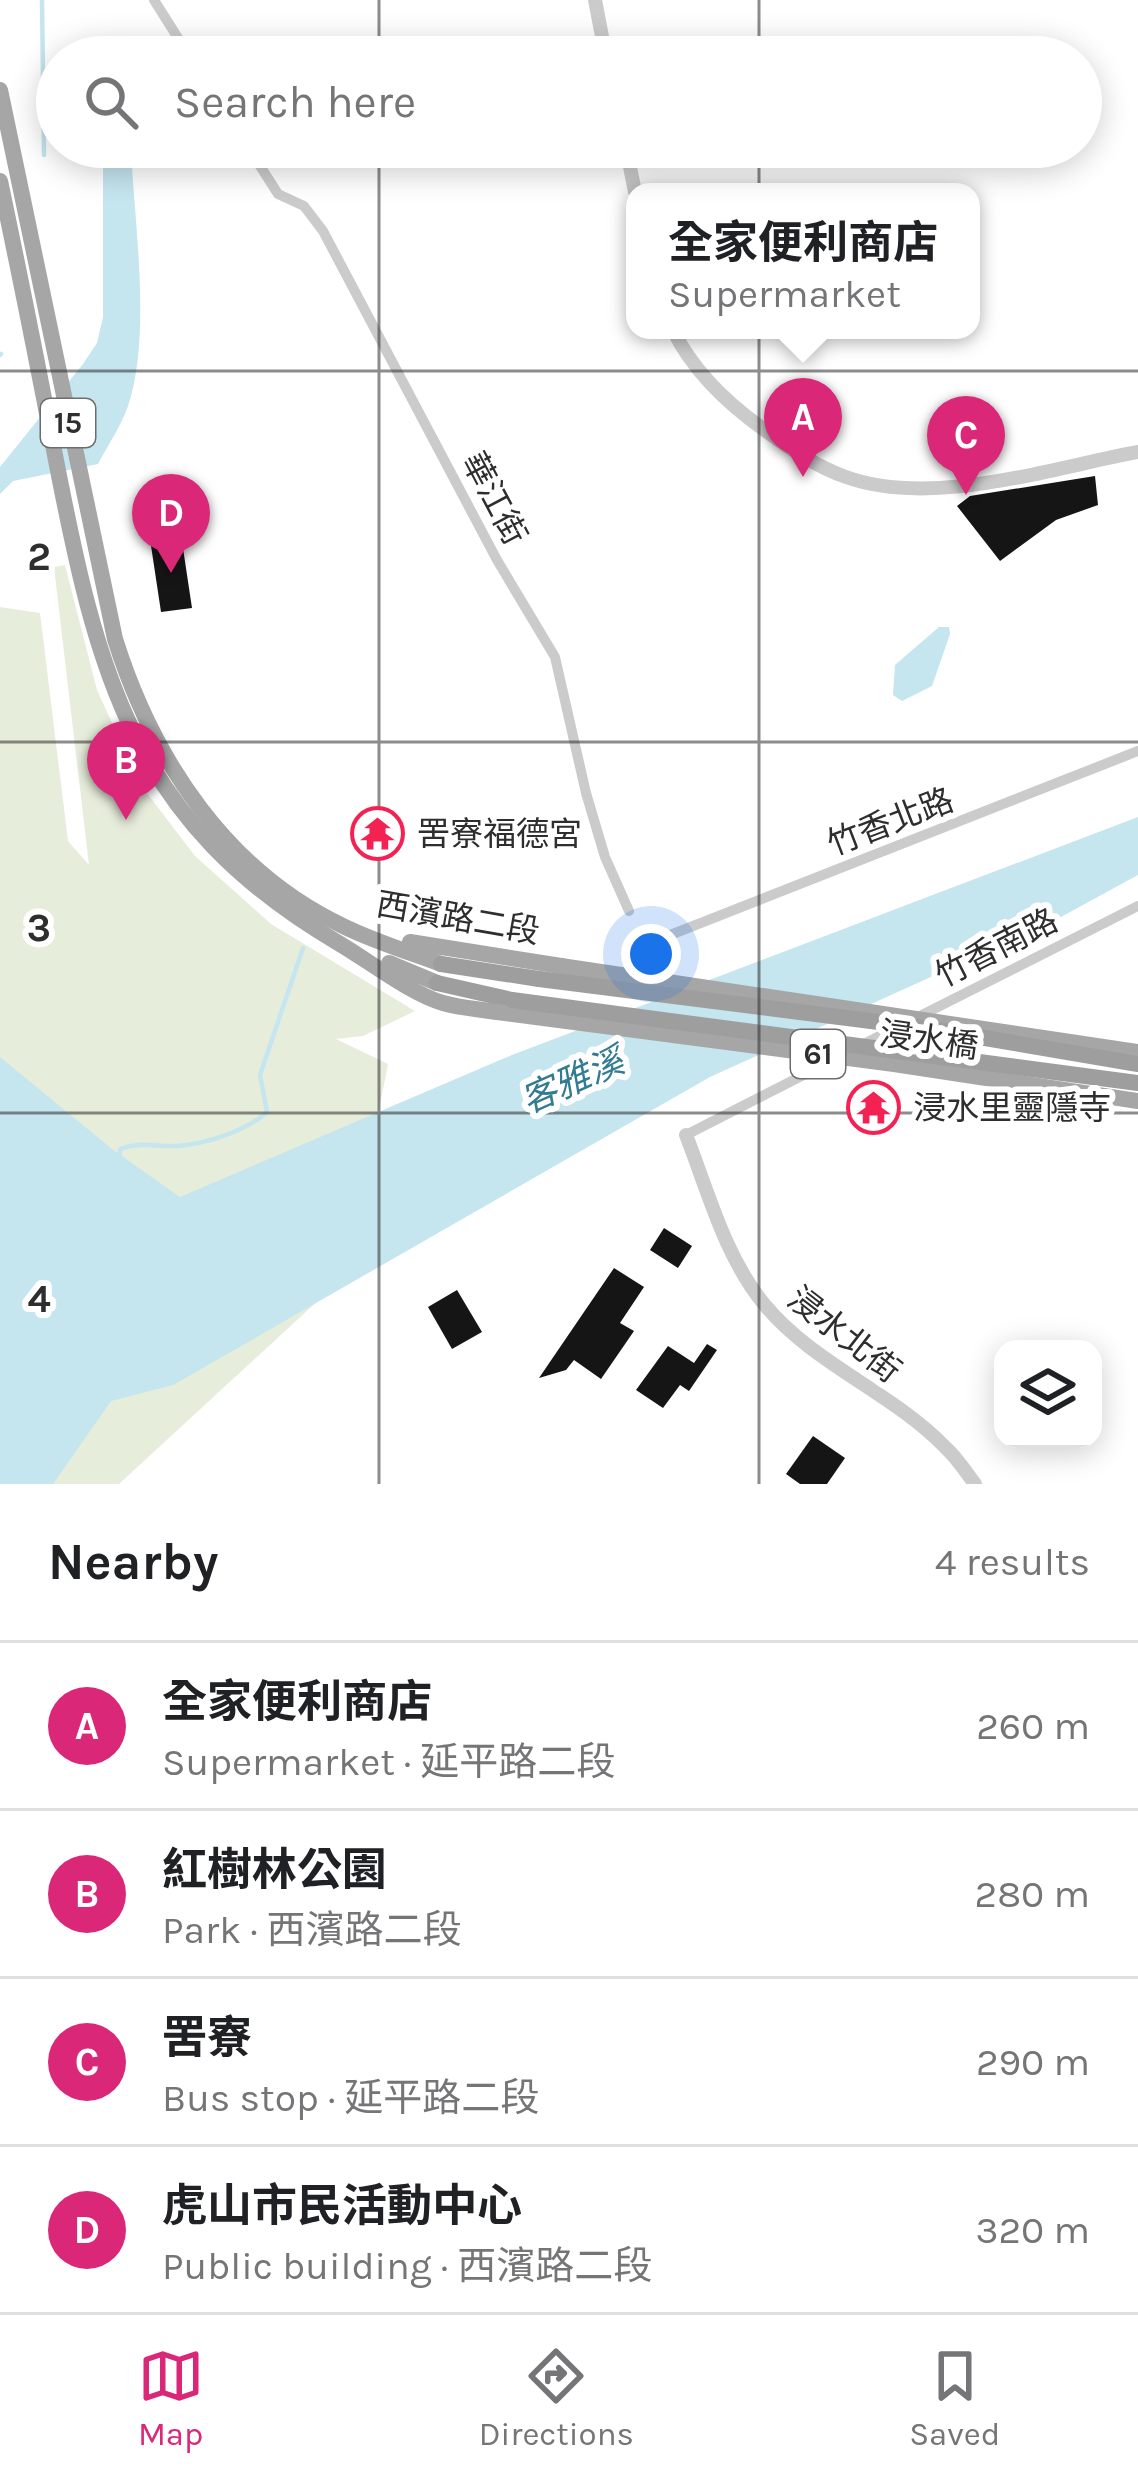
<!DOCTYPE html>
<html lang="en">
<head>
<meta charset="utf-8">
<style>
	:root { --surface:#fff; --page:#f6f6f6; --text:#202124; --muted:#757577; --line:#e0e0e0; --accent:#db2777 }
	body { margin:0; font-family:Karla,"Noto Sans TC",sans-serif; background:var(--page); color:var(--text) }
	.controls { position:absolute; right:36px; bottom:36px; display:grid; overflow:hidden; border-radius:24px; box-shadow:0 6px 30px #0003 }
	.controls button { width:108px; height:108px; display:grid; place-items:center; padding:0; border:0; border-bottom:3px solid var(--line); background:var(--surface); color:var(--text); font:60px sans-serif }
	.you { position:absolute; left:651px; top:954px; width:42px; height:42px; margin:-30px; border:9px solid #fff; border-radius:50%; background:#1a73e8; box-shadow:0 0 0 18px #1a73e833 }
	.badge { display:grid; place-items:center; width:78px; height:78px; border-radius:50%; background:var(--accent); color:#fff; font-size:39px; font-weight:700 }
	.pin { position:absolute; translate:-50% -99px; filter:drop-shadow(0 3px 6px #0008) }
	.pin::after { content:''; position:absolute; top:63px; width:42px; height:36px; background:inherit; clip-path:polygon(0 0,100% 0,50% 100%) }
	.popup { position:absolute; left:626px; top:183px; width:354px; height:156px; box-sizing:border-box; display:grid; place-content:center; border-radius:24px; background:var(--surface); filter:drop-shadow(0 3px 9px #0005); font-size:39px; white-space:nowrap; color:var(--muted) }
	.popup b { font-size:45px; color:var(--text) }
	.popup::after { content:''; position:absolute; left:50%; top:100%; margin-left:-24px; border:24px solid transparent; border-top-color:var(--surface) }
	.list { margin:0; padding:0; list-style:none }
	h2 { display:flex; justify-content:space-between; align-items:center; height:156px; margin:0; padding:0 48px; font-size:51px }
	h2 small { font-size:39px; font-weight:400; color:var(--muted) }
	.list li { display:grid; grid-template-columns:78px 1fr auto; gap:36px; align-items:center; box-sizing:border-box; height:168px; padding:0 48px; border-top:3px solid var(--line) }
	.list b { display:block; font-size:45px; white-space:nowrap }
	.list p { margin:0; font-size:39px; white-space:nowrap; color:var(--muted) }
	.list em { font-size:39px; font-style:normal; color:var(--muted) }
	.icon { flex:none; width:66px; height:66px; fill:none; stroke:currentColor; stroke-width:2; stroke-linecap:round; stroke-linejoin:round }
	.map { position:relative; flex:none; width:1138px; height:1484px; overflow:hidden }
	.search { position:absolute; background:var(--surface); box-shadow:0 6px 30px #0003; left:36px; right:36px; top:36px; height:132px; display:flex; align-items:center; gap:30px; box-sizing:border-box; padding:0 42px; border-radius:66px; color:var(--muted); font-size:45px }
	.sheet { height:828px; background:var(--surface) }
	nav { display:flex; justify-content:space-around; align-items:center; box-sizing:border-box; height:168px; border-top:3px solid var(--line); background:var(--surface); font-size:33px; color:var(--muted) }
	nav a { display:grid; justify-items:center; gap:6px }
	nav .on { color:var(--accent) }
	.map>svg:first-child { display:block }
	.green { fill:#e7eddb }
	.water { fill:#c5e5ef }
	.lines { fill:none; stroke-linecap:round; stroke-linejoin:round }
	.stream { stroke:#c5e5ef; stroke-width:4.5 }
	.building { fill:#151515 }
	.minor { stroke:#cbcbcb; stroke-width:10 }
	.tertiary { stroke:#cbcbcb; stroke-width:14 }
	.primary { stroke:#a6a6a6; stroke-width:16 }
	.trunk { stroke:#9e9e9e; stroke-width:16 }
	.primary-bridge { stroke:#a6a6a6; stroke-width:16 }
	.trunk-bridge { stroke:#9e9e9e; stroke-width:16 }
	.grid { fill:none; stroke:#2e2e2e; stroke-width:3; stroke-opacity:0.55 }
	.labels { text-anchor:middle; stroke-width:12; stroke-linejoin:round; paint-order:stroke }
	.shield { fill:#fff; stroke:#6d6d6d; stroke-width:3 }
	.shield-label { font-size:30px; font-weight:bold; fill:#2e2e2e }
	.street-label { font-size:33px; fill:#2e2e2e; stroke:#fff }
	.poi-label { font-size:33px; fill:#2e2e2e; stroke:#fff; text-anchor:start }
	.water-label { font-size:36px; font-style:italic; fill:#337b90; stroke:#fff }
	.grid-label { font-size:39px; text-anchor:middle; font-weight:bold; fill:#2e2e2e; stroke:#fff; stroke-width:12; stroke-linejoin:round; paint-order:stroke }
</style>
</head>
<body>
<div class="map">
<svg width="1138" height="1484" viewBox="0 0 1138 1484">
	<rect width="100%" height="100%" fill="#fff"/>
	<path class="green" d="M65 565 97 690 140 784 195 856 271 924 415 1011 363 1036 336 1039 388 1064 368 1165 322 1297 119 1484H0V607L40 613 68 841 89 865 54 567Z"/>
	<g class="water">
		<path d="M103 147H131C134 223 152 334 128 406 121 426 108 445 98 464L13 481 0 494V467L83 364 97 343 103 317Z"/>
		<path d="M939 627H949L950 634 932 686 902 701 893 695 895 665Z"/>
		<path d="M1138 817V875L1048 924 710 1077 173 1385 111 1401 53 1484H0V1057L112 1149 180 1197 512 1055Z"/>
	</g>
	<g class="lines">
		<g class="stream">
			<path d="M42 0 44 155"/>
			<path d="M0 355 1 354"/>
			<path d="M120 1156V1149C140 1141 156 1147 177 1146 206 1144 246 1131 267 1112L260 1075 303 948"/>
		</g>
	</g>
	<g class="building">
		<path d="M1095 476 1098 505 1056 520 1000 561 957 506 970 496Z"/>
		<path d="M181 535 192 608 161 612 150 539Z"/>
		<path d="M867 1087 868 1095 890 1092 892 1109 871 1112 872 1122 857 1124 853 1089Z"/>
		<path d="M664 1228 692 1246 678 1268 650 1250Z"/>
		<path d="M614 1268 644 1287 620 1323 634 1331 601 1379 574 1360 566 1370 539 1378Z"/>
		<path d="M457 1290 482 1332 452 1349 428 1307Z"/>
		<path d="M707 1344 717 1350 689 1391 680 1385 663 1408 636 1390 668 1346 694 1363Z"/>
		<path d="M813 1436 845 1458 827 1484H800L786 1474Z"/>
	</g>
	<g class="lines">
		<g class="minor">
			<path d="M154 0 190 57"/>
			<path d="M248 147 278 194 304 206 323 231 497 560 555 657 586 793 605 857 629 911"/>
			<path d="M660 939 1138 751"/>
			<path d="M916 1018 1138 906"/>
			<path d="M862 1045 899 1026"/>
			<path d="M686 1135 835 1059"/>
		</g>
		<g class="tertiary">
			<path d="M595 0 606 57"/>
			<path d="M626 147 635 192"/>
			<path d="M673 330C693 371 729 405 766 431 791 449 817 467 846 477 932 508 1051 468 1138 452"/>
			<path d="M686 1135C708 1191 725 1257 764 1304 813 1364 892 1392 946 1448 957 1458 966 1472 975 1484"/>
		</g>
		<g class="primary">
			<path d="M0 90 115 639C153 760 227 872 345 927 376 942 409 952 441 964"/>
			<path d="M0 181C19 271 37 361 54 450 97 673 131 822 340 944 369 961 411 994 443 1003 460 1008 479 1009 497 1012"/>
			<path d="M410 942 561 966"/>
			<path d="M389 963 437 983"/>
		</g>
		<g class="trunk">
			<path d="M441 964 539 979"/>
			<path d="M437 983 512 1000"/>
		</g>
		<g class="primary-bridge">
			<path d="M561 966 1138 1052"/>
			<path d="M497 1012 894 1064 1138 1101"/>
		</g>
		<g class="trunk-bridge">
			<path d="M539 979 926 1028 1138 1064"/>
			<path d="M512 1000 1138 1083"/>
		</g>
	</g>
	<path class="grid" d="M379 0V57M759 0V57M379 147V1484M759 147V1484M0 371H1138M0 742H1138M0 1113H1138"/>
	<defs>
		<symbol id="temple-ring" viewBox="-11 -11 22 22"><circle r="9.5" fill="#fff" stroke="#f42153" stroke-width="1.5"/><path d="M0-6L5-2H3V0L6.5 2.5H4V6H1.5V3h-3V6H-4V2.5H-6.5L-3 0V-2H-5Z" fill="#f42153"/></symbol>
	</defs>
	<g fill-rule="evenodd">
		<use href="#temple-ring" x="348" y="804" width="59" height="59"/>
		<use href="#temple-ring" x="844" y="1078" width="59" height="59"/>
	</g>
	<g class="labels">
		<g class="shield">
			<rect x="41" y="399" width="54" height="48" rx="9"/>
			<rect x="791" y="1030" width="54" height="48" rx="9"/>
		</g>
		<g class="shield-label">
			<text x="68" y="433">15</text>
			<text x="818" y="1064">61</text>
		</g>
		<g class="street-label">
			<text transform="translate(495 498) rotate(62)" y="12">華江街</text>
			<text transform="translate(890 821) rotate(-21)" y="12">竹香北路</text>
			<text transform="translate(458 917) rotate(10)" y="12">西濱路二段</text>
			<text transform="translate(996 947) rotate(-27)" y="12">竹香南路</text>
			<text transform="translate(929 1039) rotate(8)" y="12">浸水橋</text>
			<text transform="translate(845 1334) rotate(38)" y="12">浸水北街</text>
		</g>
		<g class="poi-label">
			<text x="417" y="845">罟寮福德宮</text>
			<text x="913" y="1119">浸水里靈隱寺</text>
		</g>
		<g class="water-label">
			<text transform="translate(572 1080) rotate(-24)" y="13">客雅溪</text>
		</g>
	</g>
	<g class="grid-label">
		<text x="39" y="570">2</text>
		<text x="39" y="941">3</text>
		<text x="39" y="1312">4</text>
	</g>
</svg>
<div class="controls">
<button><svg class="icon" aria-label="layers" viewBox="0 0 24 24"><path d="M12 4l9 5-9 5-9-5zM3 14l9 5 9-5"/></svg></button>
</div>
<div class="you"></div>
<div class="pin badge" style="left:803px;top:477px">A</div>
<div class="popup"><b>全家便利商店</b>Supermarket</div>
<div class="pin badge" style="left:126px;top:820px">B</div>
<div class="pin badge" style="left:966px;top:495px">C</div>
<div class="pin badge" style="left:171px;top:573px">D</div>
<div class="search"><svg class="icon" aria-label="search" viewBox="0 0 24 24"><circle cx="10" cy="10" r="6"/><path d="M15 15l6 6"/></svg>Search here</div>
</div>
<section class="sheet">
<h2>Nearby<small>4 results</small></h2>
<ul class="list">
<li><span class="badge">A</span><div><b>全家便利商店</b><p>Supermarket · 延平路二段</p></div><em>260 m</em></li>
<li><span class="badge">B</span><div><b>紅樹林公園</b><p>Park · 西濱路二段</p></div><em>280 m</em></li>
<li><span class="badge">C</span><div><b>罟寮</b><p>Bus stop · 延平路二段</p></div><em>290 m</em></li>
<li><span class="badge">D</span><div><b>虎山市民活動中心</b><p>Public building · 西濱路二段</p></div><em>320 m</em></li>
</ul>
</section>
<nav>
<a class="on"><svg class="icon" aria-label="map" viewBox="0 0 24 24"><path d="M3 6l6-2 6 2 6-2v14l-6 2-6-2-6 2zM9 4v14M15 6v14"/></svg>Map</a>
<a><svg class="icon" aria-label="directions" viewBox="0 0 24 24"><path d="M12 3l9 9-9 9-9-9zM9 14v-3h6M13 9l2 2-2 2"/></svg>Directions</a>
<a><svg class="icon" aria-label="saved" viewBox="0 0 24 24"><path d="M7 4h10v16l-5-4-5 4z"/></svg>Saved</a>
</nav>
</body>
</html>
